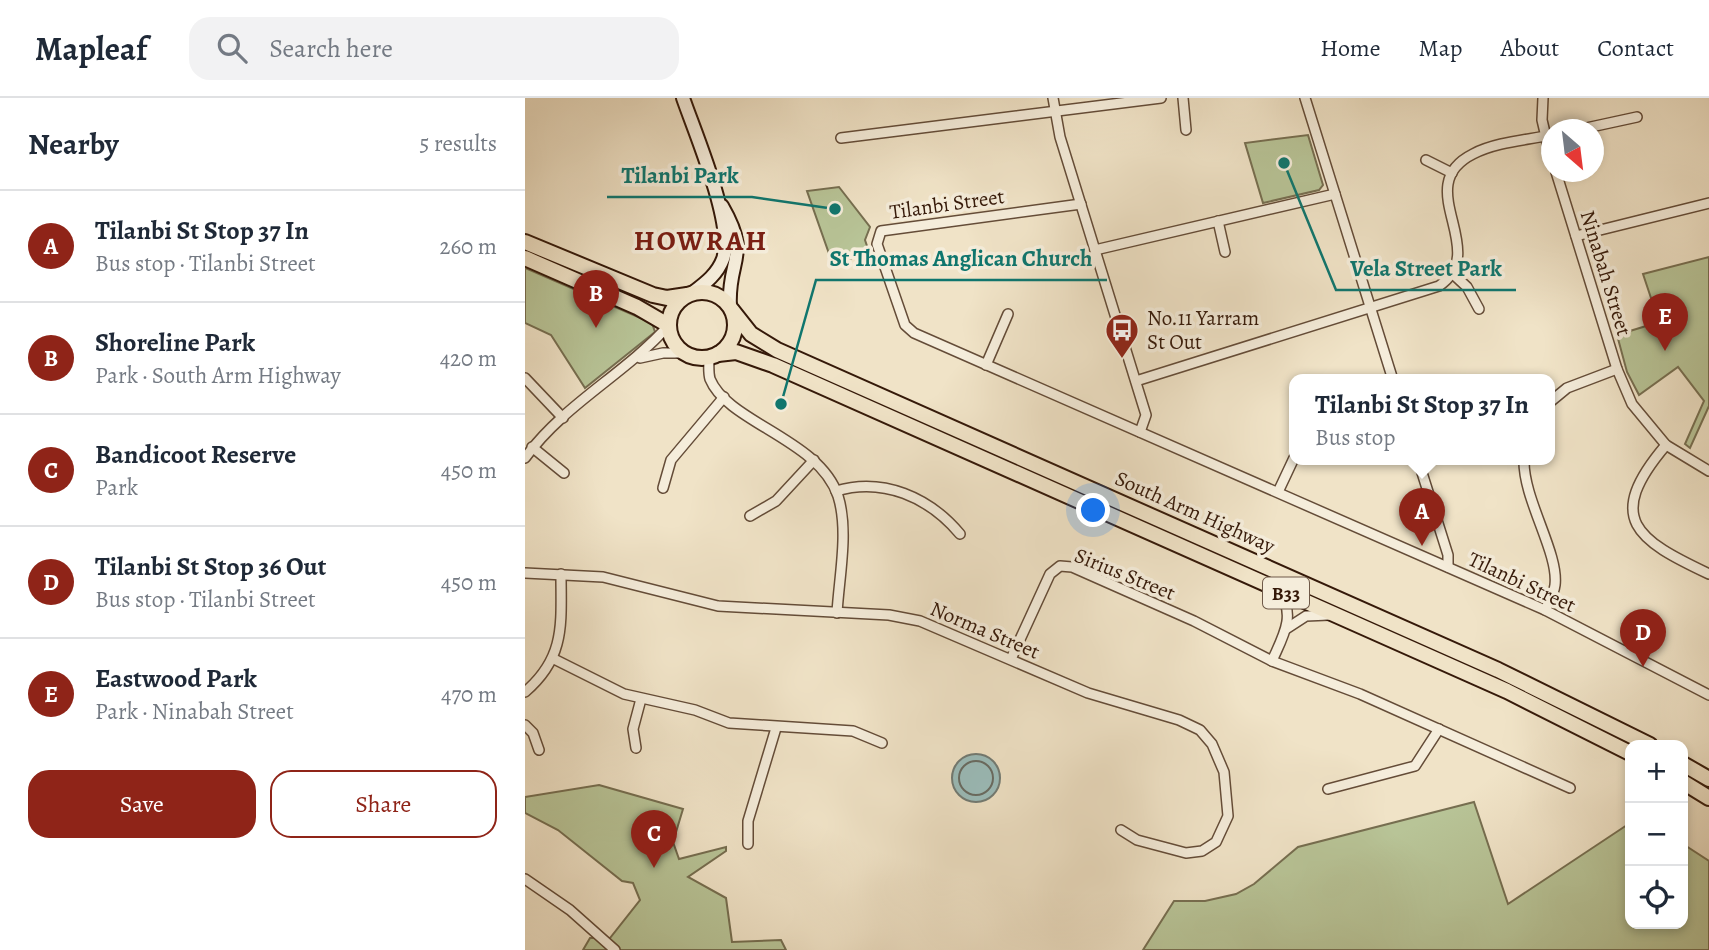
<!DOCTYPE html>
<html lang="en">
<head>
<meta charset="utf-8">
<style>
	:root { --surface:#fff; --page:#f2f2f3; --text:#1f2937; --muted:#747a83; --line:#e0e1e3; --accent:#8f2418 }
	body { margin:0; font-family:Alegreya,serif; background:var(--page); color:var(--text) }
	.controls { position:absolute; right:21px; bottom:21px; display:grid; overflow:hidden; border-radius:14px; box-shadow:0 4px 10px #0003 }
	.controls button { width:63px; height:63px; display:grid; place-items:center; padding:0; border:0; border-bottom:2px solid var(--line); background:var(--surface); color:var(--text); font:35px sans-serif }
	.compass { position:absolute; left:1016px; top:21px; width:63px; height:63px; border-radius:50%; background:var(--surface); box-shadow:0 4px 10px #0003; rotate:152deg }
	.you { position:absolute; left:569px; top:413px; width:24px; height:24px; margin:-18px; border:5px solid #fff; border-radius:50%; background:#1a73e8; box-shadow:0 0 0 10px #1a73e833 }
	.badge { display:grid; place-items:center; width:46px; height:46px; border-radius:50%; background:var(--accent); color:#fff; font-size:23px; font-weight:700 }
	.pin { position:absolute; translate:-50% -58px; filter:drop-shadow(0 2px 4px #0008) }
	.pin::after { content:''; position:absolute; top:37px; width:24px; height:21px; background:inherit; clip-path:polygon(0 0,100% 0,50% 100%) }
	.popup { position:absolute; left:764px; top:276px; width:266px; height:91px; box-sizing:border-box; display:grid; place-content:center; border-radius:14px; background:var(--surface); filter:drop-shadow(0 2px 5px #0005); font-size:23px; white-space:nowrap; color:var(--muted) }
	.popup b { font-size:26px; color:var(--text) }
	.popup::after { content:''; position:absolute; left:50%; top:100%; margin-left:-14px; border:14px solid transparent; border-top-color:var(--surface) }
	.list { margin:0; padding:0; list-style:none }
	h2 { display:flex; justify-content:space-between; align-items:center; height:91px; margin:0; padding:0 28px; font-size:30px }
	h2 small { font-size:23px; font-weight:400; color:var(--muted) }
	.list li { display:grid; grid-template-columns:46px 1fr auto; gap:21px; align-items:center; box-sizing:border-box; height:112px; padding:0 28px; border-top:2px solid var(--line) }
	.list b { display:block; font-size:26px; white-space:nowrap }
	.list p { margin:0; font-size:23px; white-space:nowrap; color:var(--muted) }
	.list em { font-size:23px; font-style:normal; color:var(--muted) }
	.actions { display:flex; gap:14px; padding:21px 28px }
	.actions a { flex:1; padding:16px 0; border:2px solid var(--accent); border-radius:21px; text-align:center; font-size:24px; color:var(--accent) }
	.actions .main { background:var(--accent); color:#fff }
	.icon { flex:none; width:38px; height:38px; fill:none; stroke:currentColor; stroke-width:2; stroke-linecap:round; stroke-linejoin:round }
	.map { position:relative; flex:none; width:1184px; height:852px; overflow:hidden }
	header { display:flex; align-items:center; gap:42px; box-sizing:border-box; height:98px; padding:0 35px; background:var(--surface); border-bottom:2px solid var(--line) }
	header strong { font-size:33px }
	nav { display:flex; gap:38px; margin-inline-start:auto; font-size:24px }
	.search { width:490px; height:63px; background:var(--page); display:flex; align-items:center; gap:18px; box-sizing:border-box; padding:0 24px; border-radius:21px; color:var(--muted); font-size:26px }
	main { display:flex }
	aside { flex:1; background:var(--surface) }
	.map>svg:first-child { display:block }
	.green { fill:#b8c497; stroke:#766e50; stroke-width:2 }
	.water { fill:#9bbdbb; stroke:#727b74; stroke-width:2 }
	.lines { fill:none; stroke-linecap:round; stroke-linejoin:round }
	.shore { stroke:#686b62; stroke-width:2 }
	.street-casing { stroke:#644c38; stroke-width:12 }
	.secondary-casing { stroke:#351909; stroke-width:16 }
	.primary-casing { stroke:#351909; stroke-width:18 }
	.street { stroke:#f5eddb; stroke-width:9 }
	.secondary { stroke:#f5eddb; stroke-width:12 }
	.primary { stroke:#f0e3c7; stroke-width:14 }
	.labels { text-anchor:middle; stroke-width:7; stroke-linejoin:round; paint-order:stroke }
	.shield { fill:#f5eddb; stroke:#6f5948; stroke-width:2 }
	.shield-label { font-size:19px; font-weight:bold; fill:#351909 }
	.street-label { font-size:21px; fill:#351909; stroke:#f5eddb }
	.poi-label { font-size:21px; fill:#351909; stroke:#f5eddb; text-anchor:start }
	.district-label { font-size:28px; font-weight:bold; letter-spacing:2px; fill:#7a1f14; stroke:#f5eddb }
	.leader { fill:none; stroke:#0f766e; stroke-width:2.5 }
	.callout-dot { fill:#0f766e; stroke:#f5eddb; stroke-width:2.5 }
	.callout-label { font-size:23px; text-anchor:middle; font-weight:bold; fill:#0f766e; stroke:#f5eddb; stroke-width:7; stroke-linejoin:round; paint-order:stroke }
</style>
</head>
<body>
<header>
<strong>Mapleaf</strong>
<div class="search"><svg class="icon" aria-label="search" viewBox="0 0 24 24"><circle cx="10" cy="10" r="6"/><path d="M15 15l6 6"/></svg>Search here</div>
<nav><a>Home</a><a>Map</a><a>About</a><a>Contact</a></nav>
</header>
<main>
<aside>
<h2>Nearby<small>5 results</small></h2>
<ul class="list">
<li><span class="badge">A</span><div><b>Tilanbi St Stop 37 In</b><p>Bus stop · Tilanbi Street</p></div><em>260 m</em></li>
<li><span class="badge">B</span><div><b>Shoreline Park</b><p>Park · South Arm Highway</p></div><em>420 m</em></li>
<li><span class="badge">C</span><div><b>Bandicoot Reserve</b><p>Park</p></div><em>450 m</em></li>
<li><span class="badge">D</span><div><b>Tilanbi St Stop 36 Out</b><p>Bus stop · Tilanbi Street</p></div><em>450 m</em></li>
<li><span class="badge">E</span><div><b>Eastwood Park</b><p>Park · Ninabah Street</p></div><em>470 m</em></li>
</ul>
<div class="actions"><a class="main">Save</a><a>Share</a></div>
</aside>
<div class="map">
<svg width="1184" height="852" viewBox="0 0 1184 852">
	<rect width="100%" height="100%" fill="#f0e3c7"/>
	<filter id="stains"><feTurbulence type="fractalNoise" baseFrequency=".00286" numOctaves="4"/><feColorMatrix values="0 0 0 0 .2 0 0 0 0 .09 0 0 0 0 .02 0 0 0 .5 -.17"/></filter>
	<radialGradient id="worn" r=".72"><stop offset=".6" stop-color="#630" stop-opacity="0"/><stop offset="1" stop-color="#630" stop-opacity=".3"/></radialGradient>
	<g class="green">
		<path d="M783 37 798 87 794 92 738 105 720 45Z"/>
		<path d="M314 89 345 129 340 142 344 154 308 167 282 93Z"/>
		<path d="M1184 159V308L1165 350 1160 346 1179 303 1153 269 1114 297 1102 274 1092 237 1134 224 1118 176Z"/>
		<path d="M0 170 127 225 130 234 60 290 26 237 0 225Z"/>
		<path d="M74 687 158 711 148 744 154 761 201 749V753L163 779 201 800 207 844 256 842 261 852H58L65 840H85L115 802 108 785 97 783 33 732 0 715V699Z"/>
		<path d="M949 704 983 806 1105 725V826H1158V746L1184 763V852H618L649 803H680L711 796 729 786 773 749Z"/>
	</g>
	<circle class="water" cx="451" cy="680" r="24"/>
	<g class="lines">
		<circle class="shore" cx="451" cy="680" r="17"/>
		<defs>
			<g id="street">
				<path d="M528 0 535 39 621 317 615 334"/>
				<path d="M658 0 661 32"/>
				<path d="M780 0 868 282"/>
				<path d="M1018 0 1017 22 1026 60"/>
				<path d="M1052 32 1112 19"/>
				<path d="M316 40 636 0"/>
				<path d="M901 62 927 75"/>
				<path d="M1031 74 1092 271 1107 306 1141 347 1184 373"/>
				<path d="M556 106 356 133 352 146 380 227 389 235 1020 512 1184 597"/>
				<path d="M693 123 700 154"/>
				<path d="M1051 138 1184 105"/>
				<path d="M570 152 810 96"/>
				<path d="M928 176 942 189 954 211"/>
				<path d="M115 260 138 255H158"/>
				<path d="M184 260C184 267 183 274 185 281 203 325 294 341 313 398 324 433 314 479 312 515"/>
				<path d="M461 267 483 216"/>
				<path d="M0 280 38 320"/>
				<path d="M611 283 914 188C967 152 884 88 948 56 971 44 1002 42 1026 37"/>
				<path d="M1025 304 1042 290 1092 271"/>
				<path d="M1141 347C1078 421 1112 442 1184 476"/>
				<path d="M7 349 39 375"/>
				<path d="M0 360C38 307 100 276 143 228"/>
				<path d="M893 362 923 457V469"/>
				<path d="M999 362C998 401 1034 455 1030 487 1029 496 1024 504 1020 512"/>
				<path d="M138 390 146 362 199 299"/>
				<path d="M311 393C358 379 404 399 435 436"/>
				<path d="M753 394 769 360"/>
				<path d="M225 418 251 403 289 362"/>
				<path d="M0 475 78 479 193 508 364 517 395 523 563 595 654 622 675 632 687 646 699 674 703 718 691 744 677 753 661 755 612 742 596 732"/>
				<path d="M761 531 781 518 804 517"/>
				<path d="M29 561 99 596 170 612 204 625 328 633 357 645"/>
				<path d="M486 561 525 476 535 468 547 469 669 523 747 563 835 596 1045 690"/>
				<path d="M747 563C757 540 772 517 754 494"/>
				<path d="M0 594C41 559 36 525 36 476"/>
				<path d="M0 627 8 635 14 652"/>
				<path d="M111 650 108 631 116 601"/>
				<path d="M803 691 890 668 914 631"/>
				<path d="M223 746V723L251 630"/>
				<path d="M0 781 45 812 90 852"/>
			</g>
			<g id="secondary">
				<path d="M158 0C170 35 210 128 198 161 192 177 179 186 166 196"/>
				<path d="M197 108C227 160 202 160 205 209"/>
			</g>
			<g id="primary">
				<path d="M0 144 128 197 142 200 162 197"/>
				<path d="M0 160 112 209 143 227"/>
				<circle cx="177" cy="227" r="33"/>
				<path d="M207 212 226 236 252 252 973 572 1125 647"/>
				<path d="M193 256 211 254 248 267 982 593 1105 655"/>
				<path d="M1158 666 1184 681"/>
				<path d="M1158 684 1184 700"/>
			</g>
		</defs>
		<use href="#street" class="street-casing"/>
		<use href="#secondary" class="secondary-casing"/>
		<use href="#primary" class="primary-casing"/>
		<use href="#street" class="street"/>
		<use href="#secondary" class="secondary"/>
		<use href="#primary" class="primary"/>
	</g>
	<defs>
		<symbol id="bus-pin" viewBox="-11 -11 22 30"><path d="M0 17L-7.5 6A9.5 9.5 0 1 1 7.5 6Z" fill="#8f2418" stroke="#f5eddb"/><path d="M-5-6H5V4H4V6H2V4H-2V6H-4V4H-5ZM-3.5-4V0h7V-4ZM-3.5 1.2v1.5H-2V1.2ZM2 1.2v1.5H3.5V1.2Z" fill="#fff"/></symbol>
	</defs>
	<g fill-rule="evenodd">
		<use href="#bus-pin" x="578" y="213" width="38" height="52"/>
	</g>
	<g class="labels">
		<rect class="shield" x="738" y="479.5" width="46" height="31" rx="5"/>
		<g class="shield-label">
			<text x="761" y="502">B33</text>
		</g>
		<g class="street-label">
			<text transform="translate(422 106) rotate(-8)" y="7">Tilanbi Street</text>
			<text transform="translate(1081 175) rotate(73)" y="7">Ninabah Street</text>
			<text transform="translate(670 414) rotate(24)" y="7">South Arm Highway</text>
			<text transform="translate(600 476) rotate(22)" y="7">Sirius Street</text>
			<text transform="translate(997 484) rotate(25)" y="7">Tilanbi Street</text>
			<text transform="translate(460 532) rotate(23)" y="7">Norma Street</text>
		</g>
		<g class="poi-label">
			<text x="622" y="227">No.11 Yarram<tspan x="622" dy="24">St Out</tspan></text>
		</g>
		<g class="district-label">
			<text x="176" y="152">HOWRAH</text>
		</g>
	</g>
	<path class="leader" d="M310 111L227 99H82M256 306L291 182H582M759 65L811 192H991"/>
	<g class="callout-dot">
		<circle cx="310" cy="111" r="7"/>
		<circle cx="256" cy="306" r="7"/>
		<circle cx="759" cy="65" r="7"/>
	</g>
	<g class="callout-label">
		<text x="155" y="85">Tilanbi Park</text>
		<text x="436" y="168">St Thomas Anglican Church</text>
		<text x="901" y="178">Vela Street Park</text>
	</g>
	<rect width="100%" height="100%" filter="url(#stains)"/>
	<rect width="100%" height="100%" fill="url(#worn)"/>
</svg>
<div class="controls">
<button>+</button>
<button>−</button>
<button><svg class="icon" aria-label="locate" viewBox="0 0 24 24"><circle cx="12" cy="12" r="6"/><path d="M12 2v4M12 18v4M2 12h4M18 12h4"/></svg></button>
</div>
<svg class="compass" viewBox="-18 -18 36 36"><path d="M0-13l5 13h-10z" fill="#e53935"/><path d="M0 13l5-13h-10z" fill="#747a83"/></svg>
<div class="you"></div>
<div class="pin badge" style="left:897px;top:448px">A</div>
<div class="popup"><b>Tilanbi St Stop 37 In</b>Bus stop</div>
<div class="pin badge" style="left:71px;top:230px">B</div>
<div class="pin badge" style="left:129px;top:770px">C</div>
<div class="pin badge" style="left:1118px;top:569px">D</div>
<div class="pin badge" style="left:1140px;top:253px">E</div>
</div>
</main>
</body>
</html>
